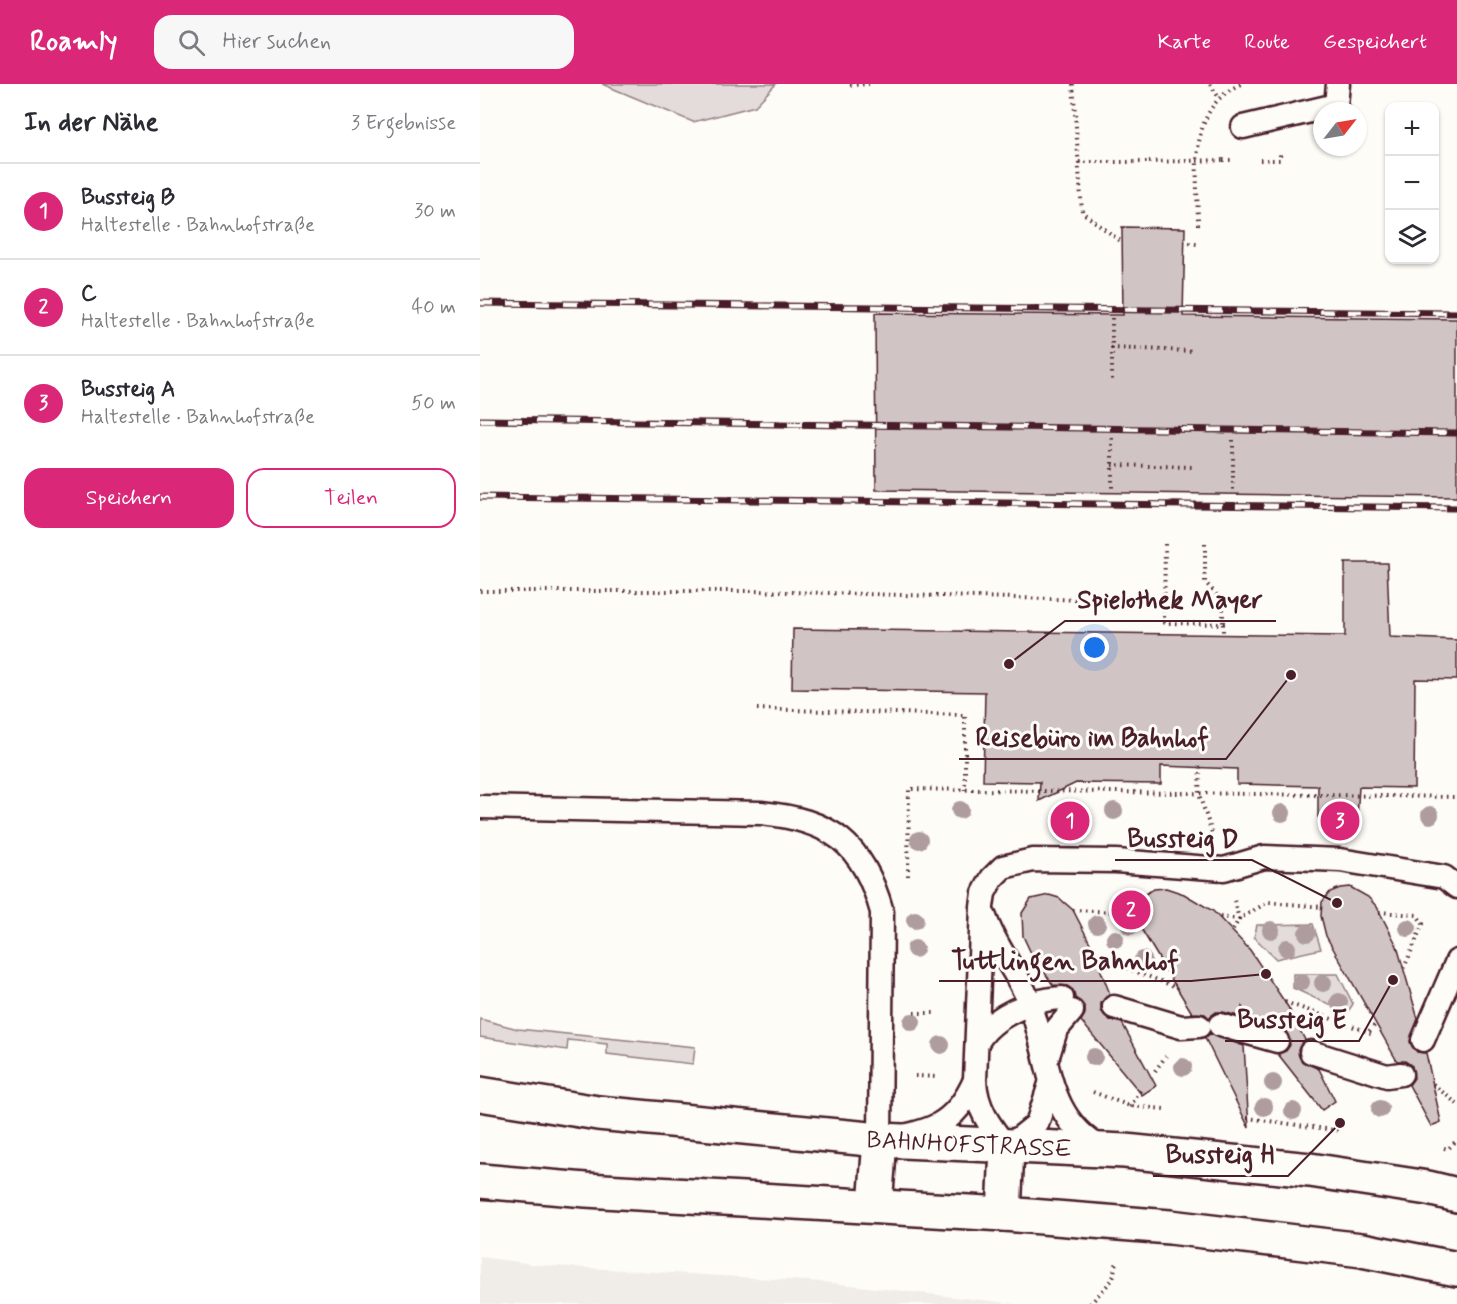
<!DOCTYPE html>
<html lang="de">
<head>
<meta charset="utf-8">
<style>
	:root { --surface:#fff; --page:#f7f7f7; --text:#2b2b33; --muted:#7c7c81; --line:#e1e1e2; --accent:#db2777 }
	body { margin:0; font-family:Mynerve,sans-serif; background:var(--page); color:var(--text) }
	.controls { position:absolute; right:18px; top:18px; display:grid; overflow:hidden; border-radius:12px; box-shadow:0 2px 4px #0004 }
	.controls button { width:54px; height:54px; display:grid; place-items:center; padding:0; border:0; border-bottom:2px solid var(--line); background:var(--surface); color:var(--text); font:30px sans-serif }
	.compass { position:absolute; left:833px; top:18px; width:54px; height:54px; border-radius:50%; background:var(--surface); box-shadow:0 2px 4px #0004; rotate:59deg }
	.you { position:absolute; left:615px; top:564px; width:21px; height:21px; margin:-15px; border:4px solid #fff; border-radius:50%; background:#1a73e8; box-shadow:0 0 0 9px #1a73e833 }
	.badge { display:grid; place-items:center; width:39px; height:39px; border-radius:50%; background:var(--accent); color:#fff; font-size:20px; font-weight:700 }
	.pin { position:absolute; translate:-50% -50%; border:3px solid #fff; box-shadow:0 2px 6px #0006 }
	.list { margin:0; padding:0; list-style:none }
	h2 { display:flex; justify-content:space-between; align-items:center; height:78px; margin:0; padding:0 24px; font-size:26px }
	h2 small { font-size:20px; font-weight:400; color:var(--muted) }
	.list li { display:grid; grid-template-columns:39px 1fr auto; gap:18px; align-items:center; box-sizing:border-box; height:96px; padding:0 24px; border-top:2px solid var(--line) }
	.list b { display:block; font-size:22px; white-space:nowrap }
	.list p { margin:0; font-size:20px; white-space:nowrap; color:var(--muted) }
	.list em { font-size:20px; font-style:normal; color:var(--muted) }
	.actions { display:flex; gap:12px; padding:18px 24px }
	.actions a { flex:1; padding:14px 0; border:2px solid var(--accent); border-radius:18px; text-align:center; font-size:21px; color:var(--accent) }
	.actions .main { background:var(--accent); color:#fff }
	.icon { flex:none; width:33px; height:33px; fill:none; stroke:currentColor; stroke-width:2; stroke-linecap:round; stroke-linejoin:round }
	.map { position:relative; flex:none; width:977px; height:1220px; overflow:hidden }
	header { display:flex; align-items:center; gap:36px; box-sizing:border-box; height:84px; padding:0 30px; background:var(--accent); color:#fff }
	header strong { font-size:28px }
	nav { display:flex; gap:33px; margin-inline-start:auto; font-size:21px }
	.search { width:420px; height:54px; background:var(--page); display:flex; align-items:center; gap:15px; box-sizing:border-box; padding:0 21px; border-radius:18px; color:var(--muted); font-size:22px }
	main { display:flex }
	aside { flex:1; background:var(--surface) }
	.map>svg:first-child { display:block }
	.built { fill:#f0ece8 }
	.green { fill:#e3dcda; stroke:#967e82; stroke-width:1.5 }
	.building { fill:#d0c5c4; stroke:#4a1f2b; stroke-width:1.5 }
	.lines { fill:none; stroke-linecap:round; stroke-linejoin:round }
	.service-casing { stroke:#4a1f2b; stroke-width:27 }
	.primary-casing { stroke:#4a1f2b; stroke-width:38 }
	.path { stroke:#4a1f2b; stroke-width:4; stroke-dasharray:1.5 4.5; stroke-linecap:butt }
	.service { stroke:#fdfcf7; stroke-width:22 }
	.primary { stroke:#fdfcf7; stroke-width:33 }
	.rail-casing { stroke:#4a1f2b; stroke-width:7 }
	.rail { stroke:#fdfcf7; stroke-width:4.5; stroke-dasharray:14; stroke-linecap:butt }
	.path-bridge { stroke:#4a1f2b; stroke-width:4; stroke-dasharray:1.5 4.5; stroke-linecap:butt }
	.tree { fill:#af9c9f }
	.labels { text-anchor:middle; stroke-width:6; stroke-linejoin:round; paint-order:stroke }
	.street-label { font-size:24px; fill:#4a1f2b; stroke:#fdfcf7 }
	.leader { fill:none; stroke:#4a1f2b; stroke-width:2 }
	.callout-dot { fill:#4a1f2b; stroke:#fdfcf7; stroke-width:2 }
	.callout-label { font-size:26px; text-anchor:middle; font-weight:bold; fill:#4a1f2b; stroke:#fdfcf7; stroke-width:6; stroke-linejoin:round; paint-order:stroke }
</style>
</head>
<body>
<header>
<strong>Roamly</strong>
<div class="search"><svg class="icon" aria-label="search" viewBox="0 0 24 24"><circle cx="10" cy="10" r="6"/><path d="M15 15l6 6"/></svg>Hier suchen</div>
<nav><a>Karte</a><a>Route</a><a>Gespeichert</a></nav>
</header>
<main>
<aside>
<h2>In der Nähe<small>3 Ergebnisse</small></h2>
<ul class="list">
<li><span class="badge">1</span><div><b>Bussteig B</b><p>Haltestelle · Bahnhofstraße</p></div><em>30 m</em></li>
<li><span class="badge">2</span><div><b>C</b><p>Haltestelle · Bahnhofstraße</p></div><em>40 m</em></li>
<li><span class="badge">3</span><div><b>Bussteig A</b><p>Haltestelle · Bahnhofstraße</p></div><em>50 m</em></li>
</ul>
<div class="actions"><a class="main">Speichern</a><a>Teilen</a></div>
</aside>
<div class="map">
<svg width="977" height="1220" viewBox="0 0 977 1220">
	<rect width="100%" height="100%" fill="#fdfcf7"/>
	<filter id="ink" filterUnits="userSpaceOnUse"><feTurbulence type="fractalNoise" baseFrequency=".0167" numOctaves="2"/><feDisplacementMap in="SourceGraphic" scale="12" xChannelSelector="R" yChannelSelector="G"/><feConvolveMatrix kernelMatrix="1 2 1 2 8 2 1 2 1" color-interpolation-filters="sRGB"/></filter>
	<g filter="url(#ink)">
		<path class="built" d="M0 1173 59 1181 343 1198 536 1220H0Z"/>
		<g class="green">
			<path d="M122 0H296L275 22 213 38Z"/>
			<path d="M833 840 841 865 796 875 774 853 777 841Z"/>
			<path d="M813 890H858L873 920 867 929 813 904Z"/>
			<path d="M0 935 38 945 215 963 213 980 127 970V960L88 956 87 966 0 953Z"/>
		</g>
		<g class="building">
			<path d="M642 143 705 144 703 232 977 235V413L396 406 395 229 643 231Z"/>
			<path d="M865 479H907L910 553 977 556V596L935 595 934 704 879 703 877 734 838 733V702L757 700V685L681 682V700L596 699 559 717 560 698 503 697 505 608 312 605 313 545 865 552Z"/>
			<path d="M870 803 888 813 897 823 917 862 938 935 930 958 937 968 946 969 961 1038 951 1042 929 1001 934 994 932 982 925 977H917L846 852 841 832 842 818 850 808 860 804Z"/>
			<path d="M686 804 704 810 733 827 770 866 808 923 825 956 818 965 821 977 839 985 855 1017 842 1026 798 970 806 967 810 961 806 947 772 936 762 923V933L743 928H736L729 934 725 930 712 929 657 838 660 818 665 810 674 805Z"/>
			<path d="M569 811 579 814 593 826 610 859 630 910 621 919V927L630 936 642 939 676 1002 662 1011 601 937 605 930V923L595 914 593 906 587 902 573 901 550 867 543 852 542 829 551 815Z"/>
			<path d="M730 950 764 962 769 1044 725 954Z"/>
		</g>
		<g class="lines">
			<defs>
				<g id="service">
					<path d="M763 43 856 21 858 0"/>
					<path d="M0 723 281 729C351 736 383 759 402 828L400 1056C448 1048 474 1044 495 996"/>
					<path d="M505 833C515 863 536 886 548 915 571 970 563 1033 623 1065"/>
					<path d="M634 923 701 943 719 942"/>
					<path d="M740 941 797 957"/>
					<path d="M943 956 977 877"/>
					<path d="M497 959C511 932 553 915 582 914"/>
					<path d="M831 968 907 992 921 990"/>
					<path d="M567 975 576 946 592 927"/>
					<path d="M570 1000 557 1040 527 1064C510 1042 496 1024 495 996L502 823 504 809 512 794 523 783 553 776 636 777 744 785 784 773 860 776 964 793 977 803"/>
				</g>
				<g id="primary">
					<path id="s1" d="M0 1010 118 1029 400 1056 645 1067 830 1086 948 1104 977 1111"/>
					<path d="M0 1097 106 1106 524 1130 690 1143 882 1166 977 1185"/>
					<path d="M395 1122 400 1056"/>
					<path d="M524 1130 527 1064"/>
				</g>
			</defs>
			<use href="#service" class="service-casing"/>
			<use href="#primary" class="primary-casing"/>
			<g class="path">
				<path d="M593 0 602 128 643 159"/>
				<path d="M730 0 739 14"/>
				<path d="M370 1 389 0"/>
				<path d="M743 76H751"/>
				<path d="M780 76H800V68"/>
				<path d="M599 78H669"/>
				<path d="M718 141C718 91 705 25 761 0"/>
				<path d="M709 159 717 160"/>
				<path d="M632 234V297"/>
				<path d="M631 264 714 267"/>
				<path d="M632 354V408"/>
				<path d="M753 356V410"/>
				<path d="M632 381 713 383"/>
				<path d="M685 460 684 539 743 540V550"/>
				<path d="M725 460V498L743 518V540"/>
				<path d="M0 507H272L684 518"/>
				<path d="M277 625 485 631V706"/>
				<path d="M720 683 719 710 732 749"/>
				<path d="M428 792 429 705 977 713"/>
				<path d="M593 826 659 829"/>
				<path d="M899 828 937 831 943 840 924 884"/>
				<path d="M740 833 759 835 788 818 842 823"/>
				<path d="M753 846 759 835 754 816"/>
				<path d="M613 871 696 903"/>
				<path d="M805 918 891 949"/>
				<path d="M434 929H458"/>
				<path d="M889 947 897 939"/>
				<path d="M675 987 686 972"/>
				<path d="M435 992 457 993"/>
				<path d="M953 1000 977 1020"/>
				<path d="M613 1008 650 1022 684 1025"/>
				<path d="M650 1023 662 1005"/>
				<path d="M767 1034 861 1047"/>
				<path d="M964 1064 968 1065 977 1056"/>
				<path d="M610 1220 633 1195 636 1177"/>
			</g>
			<use href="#service" class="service"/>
			<use href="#primary" class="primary"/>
			<defs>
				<g id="rail">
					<path d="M0 219 977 229"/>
					<path d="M0 336 977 349"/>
					<path d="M0 413 977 424"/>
				</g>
			</defs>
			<use href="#rail" class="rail-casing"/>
			<use href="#rail" class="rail"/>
			<path class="path-bridge" d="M669 78 743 76"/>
		</g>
		<g class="tree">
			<circle cx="480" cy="726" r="9"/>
			<circle cx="634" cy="727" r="9"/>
			<circle cx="802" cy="729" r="9"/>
			<circle cx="950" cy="731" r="9"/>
			<circle cx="439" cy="756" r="9"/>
			<circle cx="435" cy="836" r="9"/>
			<circle cx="617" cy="840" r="9"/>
			<circle cx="650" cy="842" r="9"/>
			<circle cx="928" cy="844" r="9"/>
			<circle cx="791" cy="846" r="9"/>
			<circle cx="827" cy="849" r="9"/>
			<circle cx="635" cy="855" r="9"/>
			<circle cx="807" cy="864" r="9"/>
			<circle cx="435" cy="865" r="9"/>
			<circle cx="663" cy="876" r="9"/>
			<circle cx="821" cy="898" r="9"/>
			<circle cx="843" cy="899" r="9"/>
			<circle cx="859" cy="918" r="9"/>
			<circle cx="432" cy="938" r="9"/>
			<circle cx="461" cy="961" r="9"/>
			<circle cx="614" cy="973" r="9"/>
			<circle cx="703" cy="983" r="9"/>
			<circle cx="793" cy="999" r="9"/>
			<circle cx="784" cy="1023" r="9"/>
			<circle cx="900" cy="1025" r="9"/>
			<circle cx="813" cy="1027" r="9"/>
		</g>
	</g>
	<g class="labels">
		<g class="street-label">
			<text dy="8" stroke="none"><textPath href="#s1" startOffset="492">BAHNHOFSTRASSE</textPath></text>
		</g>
	</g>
	<path class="leader" d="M529 580L585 537H796M811 591L746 675H479M857 819L772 776H635M786 890L711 897H459M913 896L879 957H745M860 1039L808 1092H673"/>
	<g class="callout-dot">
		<circle cx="529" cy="580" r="6"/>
		<circle cx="811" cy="591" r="6"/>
		<circle cx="857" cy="819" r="6"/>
		<circle cx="786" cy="890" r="6"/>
		<circle cx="913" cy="896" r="6"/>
		<circle cx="860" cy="1039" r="6"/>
	</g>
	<g class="callout-label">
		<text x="690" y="524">Spielothek Mayer</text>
		<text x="612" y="662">Reisebüro im Bahnhof</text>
		<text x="703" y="763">Bussteig D</text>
		<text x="585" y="885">Tuttlingen Bahnhof</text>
		<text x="812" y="944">Bussteig E</text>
		<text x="740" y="1079">Bussteig H</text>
	</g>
</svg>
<div class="controls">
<button>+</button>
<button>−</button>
<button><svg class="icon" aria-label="layers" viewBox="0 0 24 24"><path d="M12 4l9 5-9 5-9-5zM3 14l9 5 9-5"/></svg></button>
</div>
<svg class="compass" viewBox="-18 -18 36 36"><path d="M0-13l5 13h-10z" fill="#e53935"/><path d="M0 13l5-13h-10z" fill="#7c7c81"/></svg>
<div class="you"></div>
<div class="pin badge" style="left:590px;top:737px">1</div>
<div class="pin badge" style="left:651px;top:826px">2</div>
<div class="pin badge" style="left:860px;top:737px">3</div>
</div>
</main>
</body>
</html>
